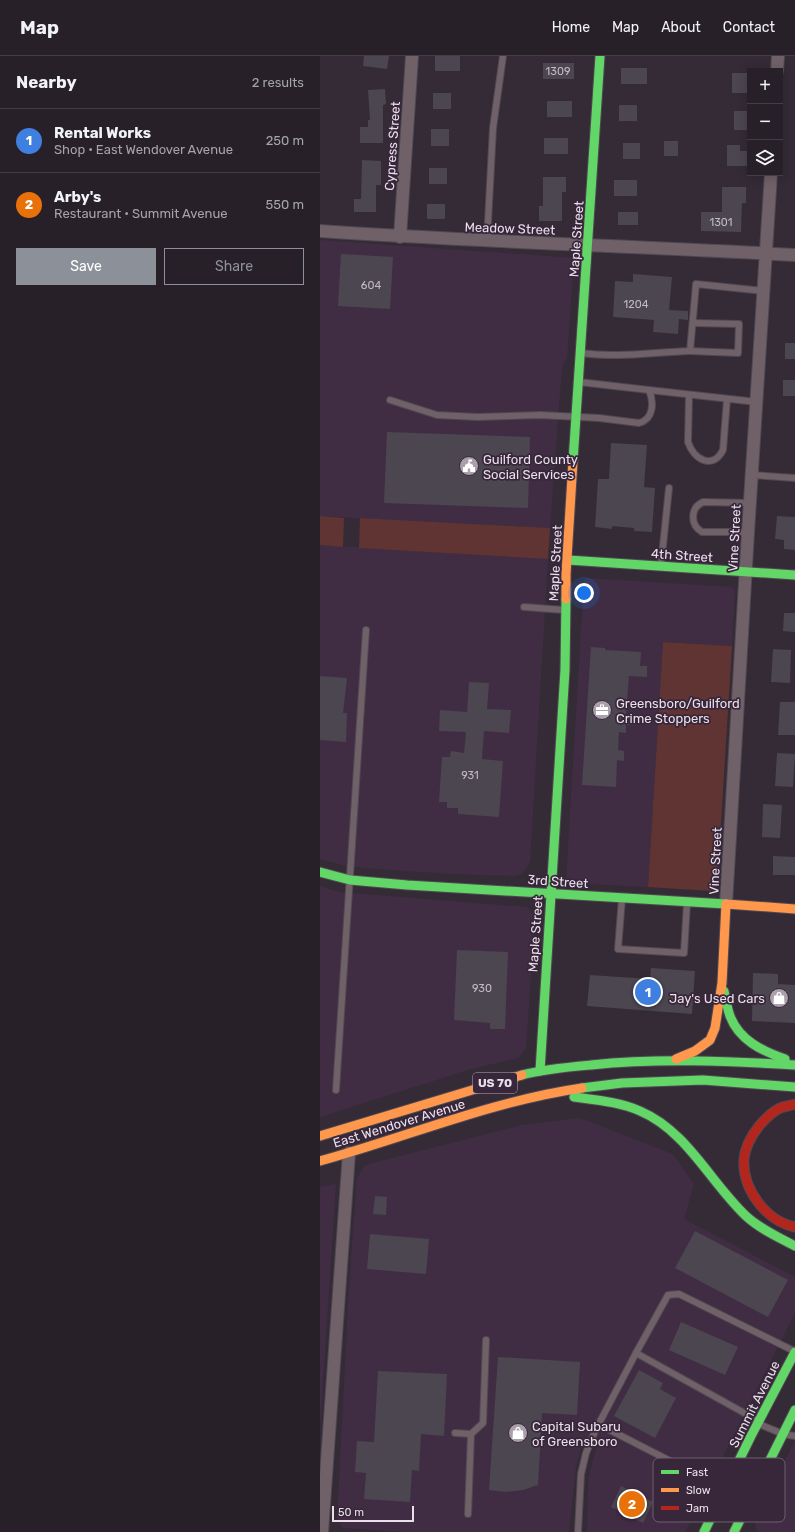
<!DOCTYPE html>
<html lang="en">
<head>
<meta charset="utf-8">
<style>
	:root { --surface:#272028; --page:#332d34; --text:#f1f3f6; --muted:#a4a3a8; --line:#433e45; --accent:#8c9099 }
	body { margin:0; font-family:Rubik,sans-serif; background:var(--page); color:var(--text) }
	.controls { position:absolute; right:12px; top:12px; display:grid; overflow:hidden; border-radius:0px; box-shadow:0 2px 10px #0003 }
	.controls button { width:36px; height:36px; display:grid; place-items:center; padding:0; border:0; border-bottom:1px solid var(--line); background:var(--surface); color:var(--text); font:20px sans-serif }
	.scale { position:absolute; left:12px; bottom:10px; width:82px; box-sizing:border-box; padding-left:4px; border:2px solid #eadfeb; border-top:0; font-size:11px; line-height:14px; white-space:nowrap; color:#eadfeb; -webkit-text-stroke:3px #38273a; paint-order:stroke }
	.you { position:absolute; left:264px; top:537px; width:14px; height:14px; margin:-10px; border:3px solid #fff; border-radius:50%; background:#1a73e8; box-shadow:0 0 0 6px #1a73e833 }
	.badge { display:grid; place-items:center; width:26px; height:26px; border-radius:50%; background:var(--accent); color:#fff; font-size:13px; font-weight:700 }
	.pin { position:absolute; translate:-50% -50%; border:2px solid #fff; box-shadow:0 1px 4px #0006 }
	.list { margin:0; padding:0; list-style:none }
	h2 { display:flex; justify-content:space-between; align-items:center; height:52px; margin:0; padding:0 16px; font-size:17px }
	h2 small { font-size:13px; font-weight:400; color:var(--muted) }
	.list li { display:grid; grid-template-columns:26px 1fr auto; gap:12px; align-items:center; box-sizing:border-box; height:64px; padding:0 16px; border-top:1px solid var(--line) }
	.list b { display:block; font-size:15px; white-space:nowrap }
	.list p { margin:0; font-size:13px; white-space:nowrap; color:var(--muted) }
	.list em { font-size:13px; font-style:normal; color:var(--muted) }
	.actions { display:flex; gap:8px; padding:12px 16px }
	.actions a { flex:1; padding:9px 0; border:1px solid var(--accent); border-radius:0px; text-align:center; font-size:14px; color:var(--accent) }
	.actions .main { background:var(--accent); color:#fff }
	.icon { flex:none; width:22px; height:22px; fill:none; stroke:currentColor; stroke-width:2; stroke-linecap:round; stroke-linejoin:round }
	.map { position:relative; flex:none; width:475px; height:1476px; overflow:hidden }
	header { display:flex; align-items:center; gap:24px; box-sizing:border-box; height:56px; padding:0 20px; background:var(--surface); border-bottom:1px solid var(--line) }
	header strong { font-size:19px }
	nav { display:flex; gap:22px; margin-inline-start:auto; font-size:14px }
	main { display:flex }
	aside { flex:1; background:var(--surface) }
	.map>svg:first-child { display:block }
	.built { fill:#402d44 }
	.green { fill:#603433 }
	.building { fill:#4b4650 }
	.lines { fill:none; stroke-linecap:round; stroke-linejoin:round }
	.lane-casing { stroke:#504952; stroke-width:8 }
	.street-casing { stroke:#504952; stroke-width:14 }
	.fast-casing { stroke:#504952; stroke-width:11 }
	.slow-casing { stroke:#504952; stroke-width:11 }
	.jam-casing { stroke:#504952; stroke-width:11 }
	.lane { stroke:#706168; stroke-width:6 }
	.street { stroke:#706168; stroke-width:12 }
	.fast { stroke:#63d668; stroke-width:9 }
	.slow { stroke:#ff974d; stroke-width:9 }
	.jam { stroke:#b3261e; stroke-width:9 }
	.labels { text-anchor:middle; stroke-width:3.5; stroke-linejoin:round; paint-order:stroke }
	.number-label { font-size:11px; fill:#c2b9c4 }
	.shield { fill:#38273a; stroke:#b5a8b6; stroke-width:1 }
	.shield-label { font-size:12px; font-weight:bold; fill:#eadfeb }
	.street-label { font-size:13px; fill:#eadfeb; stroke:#38273a }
	.poi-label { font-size:13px; fill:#eadfeb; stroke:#38273a; text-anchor:start }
	.key { fill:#38273a; stroke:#6d5e6f; stroke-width:1 }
	.key-label { font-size:11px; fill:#eadfeb }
</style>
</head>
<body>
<header>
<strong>Map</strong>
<nav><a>Home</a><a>Map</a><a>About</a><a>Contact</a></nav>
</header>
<main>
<aside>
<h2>Nearby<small>2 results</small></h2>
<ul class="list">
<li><span class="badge" style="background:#3f7fe0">1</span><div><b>Rental Works</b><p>Shop · East Wendover Avenue</p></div><em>250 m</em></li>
<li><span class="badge" style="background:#e8710a">2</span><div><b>Arby's</b><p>Restaurant · Summit Avenue</p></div><em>550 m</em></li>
</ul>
<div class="actions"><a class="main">Save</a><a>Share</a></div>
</aside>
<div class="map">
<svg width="475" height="1476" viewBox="0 0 475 1476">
	<rect width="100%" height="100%" fill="#342b36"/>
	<g class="built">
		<path d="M0 184 254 202 247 302 242 311 230 472 0 460Z"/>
		<path d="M0 489 228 503 210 806 202 818 196 820 131 818 43 812 18 808 0 803Z"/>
		<path d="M267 522 412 531 415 534 412 590 343 586 328 831 248 827 246 824 264 524Z"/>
		<path d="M0 830 19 836 207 851 215 860 206 992 199 1002 151 1013 0 1061Z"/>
		<path d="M260 1062 353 1098 374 1128 364 1163 475 1221V1257L365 1476H267L268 1426 272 1408 277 1390 264 1383 256 1410 249 1476H84L23 1472 17 1463 29 1231 37 1122 45 1109 202 1069Z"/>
		<path d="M16 1128 0 1371V1131Z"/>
		<path d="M475 1385V1476H437L435 1467 436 1461Z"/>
	</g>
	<g class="green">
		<path d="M0 460 24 462 23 491 0 489Z"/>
		<path d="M40 462 230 472 228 503 39 492Z"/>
		<path d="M343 586 412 590 397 831 392 835 328 831Z"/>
	</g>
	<g class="building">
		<path d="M44 0H69L67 13 43 10Z"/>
		<rect x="115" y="0" width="25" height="15"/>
		<rect x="223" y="7" width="31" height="16"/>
		<rect x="301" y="12" width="26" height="16"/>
		<rect x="412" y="17" width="18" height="20"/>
		<path d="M65 33 66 48 63 49V87H40V71H48V64H50L48 34Z"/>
		<rect x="113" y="37" width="18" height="16"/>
		<rect x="227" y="45" width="25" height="16"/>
		<rect x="299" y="49" width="18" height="16"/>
		<rect x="414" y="55" width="16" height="19"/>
		<rect x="111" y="73" width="18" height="17"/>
		<rect x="224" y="82" width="24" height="16"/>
		<rect x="344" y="85" width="14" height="15"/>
		<rect x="303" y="87" width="17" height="16"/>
		<path d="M407 89H420V95H428V110H407Z"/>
		<path d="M42 104 61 105V129H56V156H34V143H41Z"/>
		<rect x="109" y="112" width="18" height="16"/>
		<path d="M223 121H246V136H242V165H219V150H223Z"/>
		<rect x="294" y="124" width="23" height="16"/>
		<path d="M402 131H426V147H422L421 176 381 175V156H402Z"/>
		<rect x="107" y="148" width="18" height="15"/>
		<rect x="298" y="156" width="20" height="13"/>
		<path d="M21 198 73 201 70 253 18 250Z"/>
		<path d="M313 218 352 221 349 254 368 255V264L359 263 358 278 333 276 334 264 293 261 295 225 313 226Z"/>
		<rect x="465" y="287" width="10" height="16"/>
		<rect x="463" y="324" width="12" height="16"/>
		<path d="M67 376 210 381 208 452 64 447Z"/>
		<path d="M291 387 327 389 324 431 335 432 332 476 314 475V472L292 470V473L275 471 278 423H289Z"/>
		<path d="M457 460 475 461V494L464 493V484L455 483Z"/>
		<path d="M464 557H475V576L463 575Z"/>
		<path d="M271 591 285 592V594L321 596 320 610H327V621L309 620 306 658H316L315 669H306V677L299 676 298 694 304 695V705L297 704 296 731 262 729Z"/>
		<path d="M453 593 471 594 470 627 451 626Z"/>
		<path d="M0 620 27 622 23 657H27L26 686 0 684Z"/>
		<path d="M149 626 169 627 167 653 191 654 189 677 164 675 162 703 183 705 179 761 138 758V752H127V746H119L122 701H130L131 695 144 697 146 676 119 675 120 654 147 656Z"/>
		<path d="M460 646H475V679H458Z"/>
		<path d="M457 697 475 698 473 731 455 730Z"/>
		<path d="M443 748 462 749 460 782 442 781Z"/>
		<path d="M453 800 475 801V819H453Z"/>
		<path d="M137 894 188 896 185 973H170V967L134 964Z"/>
		<path d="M331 912 375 915 372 958 267 950 270 919 330 923Z"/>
		<path d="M433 917 458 918V928L475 929V967L432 965Z"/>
		<path d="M55 1140 67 1141 66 1159 53 1158Z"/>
		<path d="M375 1175 468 1224 448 1261 355 1212Z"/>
		<path d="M50 1178 109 1183 106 1218 47 1213Z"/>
		<path d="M361 1266 418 1291 405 1319 349 1294Z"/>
		<path d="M178 1301 260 1306 257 1359 222 1357 218 1429 203 1434 186 1436 169 1434Z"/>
		<path d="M319 1314 343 1327 340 1333 356 1342 335 1382 294 1360Z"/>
		<path d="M58 1315 127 1318 124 1380 101 1378 99 1415 92 1414 90 1446 44 1443 46 1417 35 1416 37 1385 54 1386Z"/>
		<path d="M301 1430 333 1446 323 1467 291 1451Z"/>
	</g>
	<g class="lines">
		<defs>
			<g id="lane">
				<path d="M167 185 173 72 183 0"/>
				<path d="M370 295 418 297 419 268 373 267"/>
				<path d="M261 297C298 302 334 296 370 295L376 228 444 235"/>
				<path d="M329 334 437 346"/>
				<path d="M369 339 368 386C374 404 393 414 403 394L407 343"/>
				<path d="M70 344 117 359 157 361 220 359 279 362 319 367C334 363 334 346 329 334L259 326"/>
				<path d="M432 419 475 422"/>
				<path d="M428 476H382C370 469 370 452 383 446L430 447"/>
				<path d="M341 509 349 432"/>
				<path d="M204 551 244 554"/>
				<path d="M302 842 298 893 364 897 367 847"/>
				<path d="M16 1034 46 574"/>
				<path d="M437 1364 316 1297 348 1239 359 1238 474 1295"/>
				<path d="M278 1368 403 1432"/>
				<path d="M439 1368 463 1378 475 1380"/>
				<path d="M135 1377 151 1378"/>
				<path d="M148 1458 151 1378 163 1367 166 1284"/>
				<path d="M258 1476 261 1418 266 1397 275 1375 316 1297"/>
			</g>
			<g id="street">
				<path d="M457 15 458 0"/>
				<path d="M0 175C158 186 317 190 475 199"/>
				<path d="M80 181 92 0"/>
				<path d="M406 848 428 476 451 117"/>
				<path d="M2 1476 29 1097"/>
			</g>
			<g id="fast">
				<path d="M253 405 280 0"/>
				<path d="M248 504 475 519"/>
				<path d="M0 816 30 824 87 829 406 848"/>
				<path d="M404 935C406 943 407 952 410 960 419 984 442 995 465 1003"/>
				<path d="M220 1015 245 614 246 543"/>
				<path d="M202 1019C224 1013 248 1011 271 1009 339 1002 407 1005 475 1009"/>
				<path d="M262 1032 302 1027 383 1024 475 1031"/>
				<path d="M254 1041C276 1044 300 1046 320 1055 367 1075 390 1126 426 1160 440 1173 458 1181 475 1190"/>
				<path d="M384 1476 431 1380 475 1296"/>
				<path d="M414 1476 475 1354"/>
			</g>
			<g id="slow">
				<path d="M246 543V518L253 405"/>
				<path d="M406 848 475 853"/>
				<path d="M356 1003 375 995 390 984 395 972 402 927 406 848"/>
				<path d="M0 1080 202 1019"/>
				<path d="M0 1105C87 1081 172 1045 262 1032"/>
			</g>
			<path id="jam" d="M475 1048C470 1050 465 1050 460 1052 452 1056 445 1063 439 1070 432 1079 425 1091 424 1103 422 1133 446 1165 475 1171"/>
		</defs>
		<use href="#lane" class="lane-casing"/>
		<use href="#street" class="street-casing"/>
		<use href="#fast" class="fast-casing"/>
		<use href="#slow" class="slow-casing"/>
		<use href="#jam" class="jam-casing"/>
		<use href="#lane" class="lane"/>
		<use href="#street" class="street"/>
		<use href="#fast" class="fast"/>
		<use href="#slow" class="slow"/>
		<use href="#jam" class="jam"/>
	</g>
	<defs>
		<symbol id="civic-disc" viewBox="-11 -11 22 22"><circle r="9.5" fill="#aaa0ac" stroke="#38273a"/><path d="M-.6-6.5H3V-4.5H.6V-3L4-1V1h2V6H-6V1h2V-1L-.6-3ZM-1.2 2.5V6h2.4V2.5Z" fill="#fff"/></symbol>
		<symbol id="office-disc" viewBox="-11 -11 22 22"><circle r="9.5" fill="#aaa0ac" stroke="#38273a"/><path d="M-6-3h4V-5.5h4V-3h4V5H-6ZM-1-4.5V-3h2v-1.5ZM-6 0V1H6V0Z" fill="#fff"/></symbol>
		<symbol id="shop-disc" viewBox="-11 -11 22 22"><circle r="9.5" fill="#aaa0ac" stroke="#38273a"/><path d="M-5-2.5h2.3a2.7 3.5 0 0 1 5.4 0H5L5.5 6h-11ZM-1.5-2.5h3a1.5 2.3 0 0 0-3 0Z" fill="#fff"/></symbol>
	</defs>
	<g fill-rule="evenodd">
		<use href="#civic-disc" x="138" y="399" width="22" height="22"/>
		<use href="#office-disc" x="271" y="643" width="22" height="22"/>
		<use href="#shop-disc" x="448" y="931" width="22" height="22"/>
		<use href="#shop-disc" x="187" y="1366" width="22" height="22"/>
	</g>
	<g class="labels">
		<g class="number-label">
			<text x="238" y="19">1309</text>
			<text x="401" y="170">1301</text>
			<text x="51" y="233">604</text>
			<text x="316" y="252">1204</text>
			<text x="150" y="723">931</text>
			<text x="162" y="936">930</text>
		</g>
		<rect class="shield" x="153" y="1017" width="44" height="20" rx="3"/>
		<g class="shield-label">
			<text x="175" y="1031">US 70</text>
		</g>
		<g class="street-label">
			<text transform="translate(72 90) rotate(-86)" y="5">Cypress Street</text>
			<text transform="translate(190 172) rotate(2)" y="5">Meadow Street</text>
			<text transform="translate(256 183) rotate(-86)" y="5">Maple Street</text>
			<text transform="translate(414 482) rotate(-87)" y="5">Vine Street</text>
			<text transform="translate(362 499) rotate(4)" y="5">4th Street</text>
			<text transform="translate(235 507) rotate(-87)" y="5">Maple Street</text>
			<text transform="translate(395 805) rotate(-87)" y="5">Vine Street</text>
			<text transform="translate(238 825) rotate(4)" y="5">3rd Street</text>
			<text transform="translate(215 878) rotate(-86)" y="5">Maple Street</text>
			<text transform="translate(79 1067) rotate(-17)" y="5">East Wendover Avenue</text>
			<text transform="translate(434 1348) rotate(-63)" y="5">Summit Avenue</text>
		</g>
		<g class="poi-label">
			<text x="163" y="408">Guilford County<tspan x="163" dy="15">Social Services</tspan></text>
			<text x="296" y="652">Greensboro/Guilford<tspan x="296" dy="15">Crime Stoppers</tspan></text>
			<text x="445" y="947" text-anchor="end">Jay's Used Cars</text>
			<text x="212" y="1375">Capital Subaru<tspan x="212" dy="15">of Greensboro</tspan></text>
		</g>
	</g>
	<rect x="333" y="1402" width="132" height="64" rx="6" class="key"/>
	<rect x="341" y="1414" width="18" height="4" fill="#63d668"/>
	<rect x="341" y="1432" width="18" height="4" fill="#ff974d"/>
	<rect x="341" y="1450" width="18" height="4" fill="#b3261e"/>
	<g class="key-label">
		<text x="366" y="1420">Fast</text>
		<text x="366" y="1438">Slow</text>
		<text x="366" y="1456">Jam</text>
	</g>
</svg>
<div class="controls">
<button>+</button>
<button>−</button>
<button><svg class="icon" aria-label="layers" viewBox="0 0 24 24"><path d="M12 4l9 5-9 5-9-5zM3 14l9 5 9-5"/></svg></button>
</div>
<div class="scale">50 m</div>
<div class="you"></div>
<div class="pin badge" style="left:328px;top:936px;background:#3f7fe0">1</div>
<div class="pin badge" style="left:312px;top:1448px;background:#e8710a">2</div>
</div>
</main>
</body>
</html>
